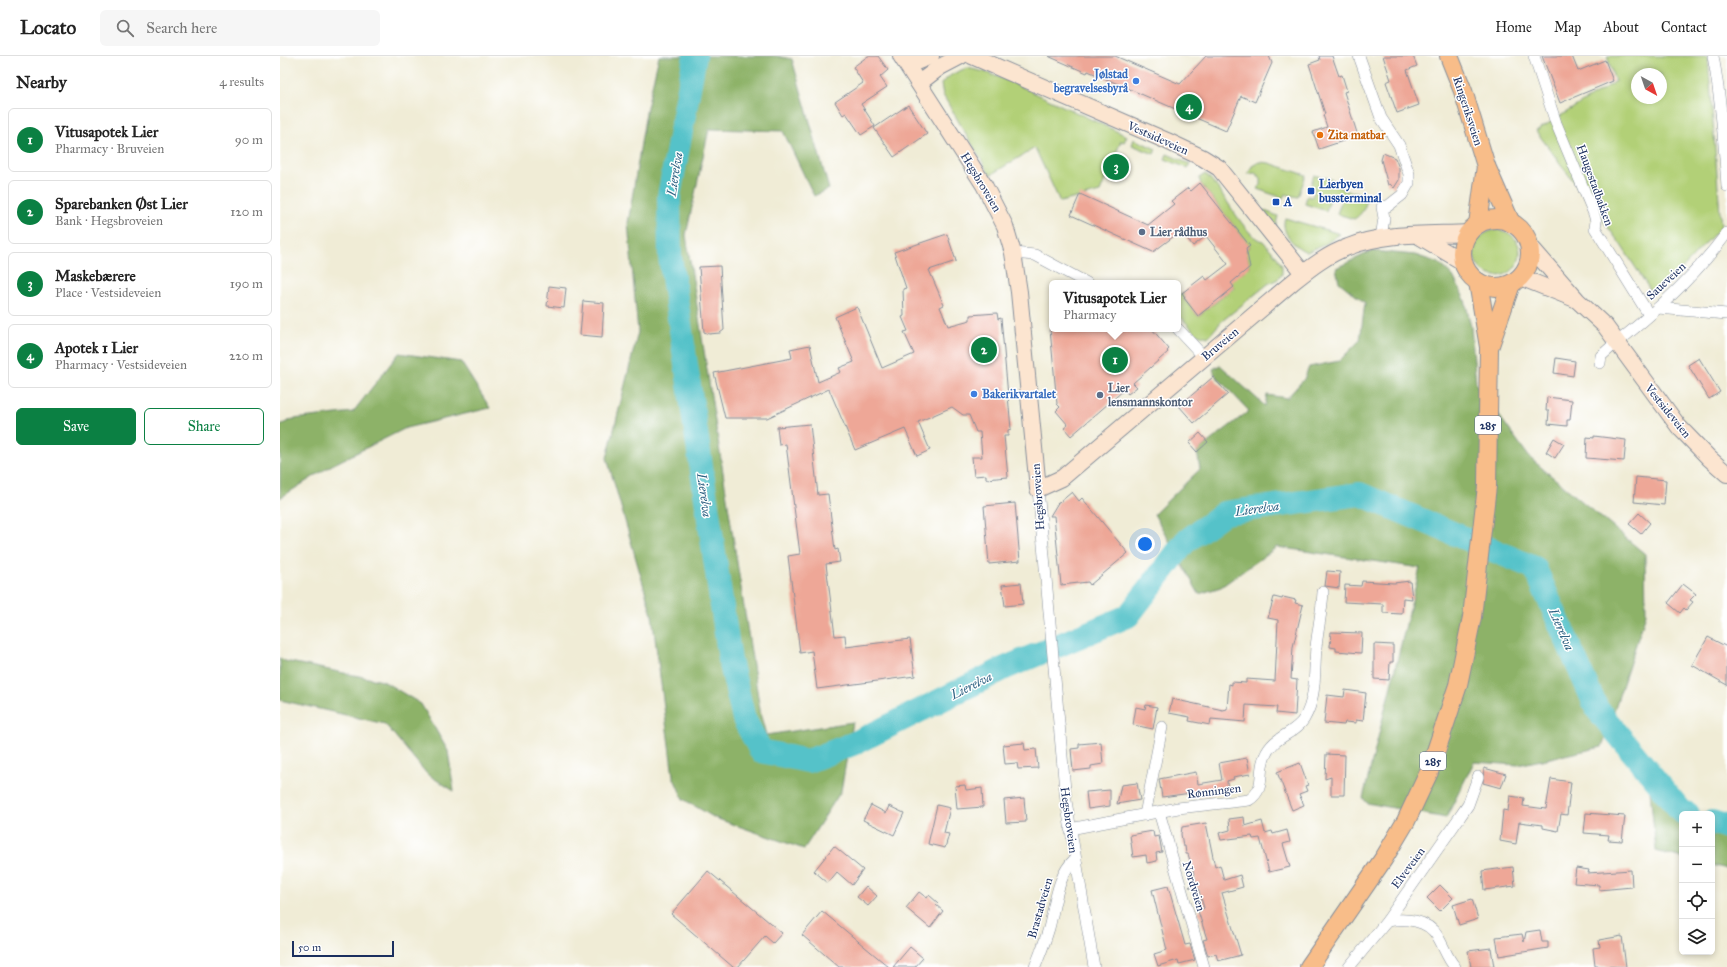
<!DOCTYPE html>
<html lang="en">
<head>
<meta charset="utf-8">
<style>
	:root { --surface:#fff; --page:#f6f6f6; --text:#222; --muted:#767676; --line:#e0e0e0; --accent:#0b8043 }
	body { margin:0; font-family:"IM FELL Great Primer",serif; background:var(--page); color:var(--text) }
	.controls { position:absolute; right:12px; bottom:12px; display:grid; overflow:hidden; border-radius:6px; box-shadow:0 2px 6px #0003 }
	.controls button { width:36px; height:36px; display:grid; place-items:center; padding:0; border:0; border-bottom:1px solid var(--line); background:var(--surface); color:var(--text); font:20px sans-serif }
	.compass { position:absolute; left:1351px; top:12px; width:36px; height:36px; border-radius:50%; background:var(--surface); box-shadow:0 2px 6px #0003; rotate:140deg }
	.scale { position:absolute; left:12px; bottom:10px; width:102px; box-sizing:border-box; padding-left:4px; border:2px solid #1b2f5e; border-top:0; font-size:11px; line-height:14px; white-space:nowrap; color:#1b2f5e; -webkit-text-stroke:3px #fff; paint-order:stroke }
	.you { position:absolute; left:865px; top:488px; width:14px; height:14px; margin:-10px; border:3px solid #fff; border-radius:50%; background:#1a73e8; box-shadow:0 0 0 6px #1a73e833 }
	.badge { display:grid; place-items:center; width:26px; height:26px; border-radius:50%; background:var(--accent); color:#fff; font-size:13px; font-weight:700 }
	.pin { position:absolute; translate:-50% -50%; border:2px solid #fff; box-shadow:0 1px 4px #0006 }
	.popup { position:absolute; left:769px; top:224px; width:132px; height:52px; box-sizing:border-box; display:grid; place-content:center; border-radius:6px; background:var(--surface); filter:drop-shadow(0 1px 3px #0005); font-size:13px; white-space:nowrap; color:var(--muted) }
	.popup b { font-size:15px; color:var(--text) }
	.popup::after { content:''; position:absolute; left:50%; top:100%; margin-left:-8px; border:8px solid transparent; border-top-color:var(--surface) }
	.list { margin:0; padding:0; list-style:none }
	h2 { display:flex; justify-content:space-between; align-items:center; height:52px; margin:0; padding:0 16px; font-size:17px }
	h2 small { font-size:13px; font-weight:400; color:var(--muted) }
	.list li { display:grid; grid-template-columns:26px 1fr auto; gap:12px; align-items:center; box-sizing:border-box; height:64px; margin:0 8px 8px; padding:0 8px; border:1px solid var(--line); border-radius:6px }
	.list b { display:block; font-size:15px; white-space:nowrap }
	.list p { margin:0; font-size:13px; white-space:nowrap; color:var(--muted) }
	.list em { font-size:13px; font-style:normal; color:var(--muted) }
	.actions { display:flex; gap:8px; padding:12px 16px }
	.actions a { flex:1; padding:9px 0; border:1px solid var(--accent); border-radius:6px; text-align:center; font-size:14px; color:var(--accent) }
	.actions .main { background:var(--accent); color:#fff }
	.icon { flex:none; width:22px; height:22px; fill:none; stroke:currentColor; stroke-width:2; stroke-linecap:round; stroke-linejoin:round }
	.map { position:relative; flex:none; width:1447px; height:911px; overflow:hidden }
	header { display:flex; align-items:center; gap:24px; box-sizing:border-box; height:56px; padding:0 20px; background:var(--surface); border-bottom:1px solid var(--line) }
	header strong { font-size:19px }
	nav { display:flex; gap:22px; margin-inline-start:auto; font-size:14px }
	.search { width:280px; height:36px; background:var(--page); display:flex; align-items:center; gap:10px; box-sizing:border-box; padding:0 14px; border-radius:6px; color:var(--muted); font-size:15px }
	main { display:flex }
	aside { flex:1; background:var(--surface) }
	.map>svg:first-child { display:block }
	.green { fill:#b2d077; stroke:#66806a; fill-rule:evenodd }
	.forest { fill:#8db268; stroke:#547063 }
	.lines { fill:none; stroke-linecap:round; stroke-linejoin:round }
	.river { stroke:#54c2c9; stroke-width:24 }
	.building { fill:#eea797 }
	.street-casing { stroke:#868e9a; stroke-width:12 }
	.secondary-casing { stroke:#868e9a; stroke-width:18 }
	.primary-casing { stroke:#868e9a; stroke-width:20 }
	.street { stroke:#fff; stroke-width:11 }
	.secondary { stroke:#fce5d0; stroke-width:16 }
	.primary { stroke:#f8bd89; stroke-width:18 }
	.shop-dot { fill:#3f7fe0; stroke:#fff; stroke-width:1.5 }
	.food-dot { fill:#e8710a; stroke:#fff; stroke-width:1.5 }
	.transit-dot { fill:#1a4fb4; stroke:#fff; stroke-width:1.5 }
	.service-dot { fill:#5c6f8a; stroke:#fff; stroke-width:1.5 }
	.labels { text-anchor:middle; stroke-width:3; stroke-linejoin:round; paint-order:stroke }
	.shield { fill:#fff; stroke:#5f6d8e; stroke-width:1 }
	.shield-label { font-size:11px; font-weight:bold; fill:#1b2f5e }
	.shop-label { font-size:12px; font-weight:bold; fill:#366cbe; stroke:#fff; text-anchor:end }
	.street-label { font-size:12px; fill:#1b2f5e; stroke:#fff }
	.food-label { font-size:12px; font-weight:bold; fill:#c56008; stroke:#fff; text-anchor:start }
	.transit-label { font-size:12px; font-weight:bold; fill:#164399; stroke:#fff; text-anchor:start }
	.service-label { font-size:12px; font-weight:bold; fill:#4e5e75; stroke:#fff; text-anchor:start }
	.water-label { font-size:13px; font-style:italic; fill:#2f6283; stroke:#fff }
</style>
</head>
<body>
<header>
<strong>Locato</strong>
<div class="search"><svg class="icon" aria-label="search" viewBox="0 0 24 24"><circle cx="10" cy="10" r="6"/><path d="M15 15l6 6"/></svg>Search here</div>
<nav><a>Home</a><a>Map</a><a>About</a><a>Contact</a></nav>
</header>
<main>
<aside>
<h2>Nearby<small>4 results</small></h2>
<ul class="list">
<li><span class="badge">1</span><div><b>Vitusapotek Lier</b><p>Pharmacy · Bruveien</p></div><em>90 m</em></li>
<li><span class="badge">2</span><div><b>Sparebanken Øst Lier</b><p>Bank · Hegsbroveien</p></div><em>120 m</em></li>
<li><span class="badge">3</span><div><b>Maskebærere</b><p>Place · Vestsideveien</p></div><em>190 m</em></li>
<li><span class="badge">4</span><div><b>Apotek 1 Lier</b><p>Pharmacy · Vestsideveien</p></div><em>220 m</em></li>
</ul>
<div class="actions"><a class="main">Save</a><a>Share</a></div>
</aside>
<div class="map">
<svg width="1447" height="911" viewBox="0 0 1447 911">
	<rect width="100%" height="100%" fill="#fff"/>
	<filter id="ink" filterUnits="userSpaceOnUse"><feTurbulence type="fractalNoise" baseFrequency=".025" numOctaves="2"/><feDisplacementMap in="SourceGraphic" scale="8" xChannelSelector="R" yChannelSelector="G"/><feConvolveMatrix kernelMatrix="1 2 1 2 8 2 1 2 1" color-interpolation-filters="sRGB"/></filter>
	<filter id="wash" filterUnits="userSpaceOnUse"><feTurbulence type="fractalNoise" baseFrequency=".012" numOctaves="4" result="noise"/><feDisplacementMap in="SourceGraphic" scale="16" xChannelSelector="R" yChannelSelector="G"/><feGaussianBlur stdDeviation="0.9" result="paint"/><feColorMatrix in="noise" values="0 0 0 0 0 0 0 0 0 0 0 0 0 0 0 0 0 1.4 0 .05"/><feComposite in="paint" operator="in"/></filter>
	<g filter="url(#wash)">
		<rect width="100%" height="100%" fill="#f0ecd6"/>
		<g class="green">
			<path d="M1327 0H1428L1441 171 1391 224 1372 237 1341 189 1256 75 1335 26ZM1357 18H1381V42H1357Z"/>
			<path d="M687 12 705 16 731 26 847 80 844 86 841 85 820 136 780 146 755 92 710 119 663 39 661 28C669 19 676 16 687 12Z"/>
			<path d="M854 83 876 93 874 98 852 89Z"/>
			<path d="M887 98 910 108 907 112 885 103Z"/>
			<path d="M979 106 989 107 1026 119 1018 141 1005 138 1003 142 977 133 981 129V122L975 117 968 118 972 110Z"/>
			<path d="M925 118C941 129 965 183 983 185L997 201 1002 210V218L998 223 988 228 942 265 928 281 917 278 898 258V242L902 237 905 241 904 243 918 260 954 232 951 226 970 211 966 194 970 190 921 128 919 122Z"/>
			<path d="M1034 119C1040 121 1048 122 1053 124 1058 127 1060 133 1065 135 1070 136 1076 135 1081 138 1092 144 1082 159 1074 163L1057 158 1062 143 1051 140 1046 155 1025 148 1027 140 1032 141 1035 132 1030 131Z"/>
			<path d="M982 154 998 160 995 172Z"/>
			<path d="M1005 162 1060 178 1044 189 1027 196C1014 191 1000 176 1005 162Z"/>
			<circle cx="1217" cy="197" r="23"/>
		</g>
		<g class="forest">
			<path d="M379 0H495L512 3 549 133 534 140 503 75 429 73 406 179 481 660 486 679 573 666 561 735 524 793 435 762 403 743 393 720 372 559 327 402 358 276 348 167 366 56Z"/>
			<path d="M1092 195 1135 199 1159 207 1173 220 1185 244 1191 271 1196 328 1250 402 1365 498 1366 558 1322 691 1238 709 1194 706 1166 762 1087 747 1083 742 1140 512 997 491 941 531 919 538 874 458 920 413 917 395 969 355 935 319 933 313 940 309 985 350 987 339 1007 342 1024 323 1029 311 1059 305 1080 284 1085 247 1059 226 1056 212Z"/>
			<path d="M119 297 181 306 210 352 126 372 52 409 0 442V369L13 363 73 356Z"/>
			<path d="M0 602 5 605 103 625 141 648 168 695 174 735 147 718 105 668 0 644Z"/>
			<path d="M1368 716 1398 754 1409 758H1402V802L1376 795Z"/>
			<path d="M1432 766 1447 771V813L1432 809Z"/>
		</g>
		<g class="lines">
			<g class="river">
				<path d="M415 0 389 140 390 201 450 604 464 663 481 695 528 705 575 687 725 612 848 560 905 486 944 457 1080 438 1255 512 1317 653 1402 756 1408 758"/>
				<path d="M1432 766 1447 771"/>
			</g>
		</g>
		<g id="blocks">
			<g class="building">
				<path d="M588 0H598L608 14 600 21 607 31 581 48 595 70 581 79 566 57 563 59 555 46 583 27 573 11Z"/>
				<path d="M768 0H835L900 28 926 0H989L992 7 975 46 961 40 946 75 808 15 807 17Z"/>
				<path d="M1039 0H1052L1059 20 1062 19 1067 35 1064 36 1078 80 1039 93 1033 76 1047 71 1043 59 1045 58 1029 8 1040 4Z"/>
				<path d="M1103 0H1133L1137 10 1127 14 1139 49 1117 57 1106 26 1111 24Z"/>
				<path d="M1262 0H1292L1298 15 1325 4 1333 25 1280 47Z"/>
				<path d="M628 49 647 78 614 101 594 72Z"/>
				<path d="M1103 97 1115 102 1119 112V124L1114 132 1110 128 1108 129 1101 104Z"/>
				<path d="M920 127 970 190 966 193 970 211 951 227 954 231 918 260 904 242 905 241 902 237 924 220 927 224 948 208 926 180 913 190 901 175 873 196 791 159 800 138 868 169 894 148 891 145 908 132 911 135Z"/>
				<path d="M667 178 676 205 649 214 664 249 660 251 668 270 690 264V259L717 257 718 263 721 262 731 373 728 374V380H724L728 421 706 423V419L694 420 692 401H702L700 376H696L689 359H683L672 351 638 366 650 394 637 400 625 373 575 394 549 333 487 362H445L434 317 512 302 510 293 530 289 538 326 561 316 559 312 574 306 555 261 577 251 602 312 634 298 624 276 628 275 622 261 624 260 623 233 626 232 614 196Z"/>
				<path d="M440 210 444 274 440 277 429 278 424 276 419 211Z"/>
				<path d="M269 230 286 232 284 252 267 250Z"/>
				<path d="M303 245 324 247 322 281 300 279Z"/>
				<path d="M770 273H872L889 293 887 295 888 296 853 327 857 331 848 338 844 334 791 380 784 372 788 369 776 355 780 351 777 348Z"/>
				<path d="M1276 302 1295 305 1293 320 1274 317Z"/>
				<path d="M1419 302 1440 336 1429 343 1408 309Z"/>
				<path d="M933 321 948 338 914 367 899 350Z"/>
				<path d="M1267 341 1292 344 1290 364H1287V370L1268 368 1269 355H1266Z"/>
				<path d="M530 368 538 439 548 438 555 494 558 493 560 506 546 508 555 580 565 579 566 591 630 583 635 620 537 633 532 595 520 597 508 500 520 498 506 388 499 389 497 371Z"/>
				<path d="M920 377 928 386 917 396 909 387Z"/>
				<path d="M1314 380 1346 384 1344 405 1306 402 1307 381 1314 382Z"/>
				<path d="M1274 382 1284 388 1275 402 1266 396Z"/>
				<path d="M1356 421 1386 424 1384 449 1354 446Z"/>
				<path d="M792 436 799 445 802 442 848 497 810 529 808 526 781 529 774 460H770L779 445 780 446Z"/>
				<path d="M735 447 740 505 709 508 704 450Z"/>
				<path d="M1359 457 1370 467 1361 478 1349 468Z"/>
				<path d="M1047 515 1060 516 1059 532 1045 530Z"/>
				<path d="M1082 525 1114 527 1130 525 1132 543 1123 542 1122 558 1103 557V548L1064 546 1065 529 1081 530Z"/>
				<path d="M741 527 743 548 725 550 722 529Z"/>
				<path d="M1403 528 1416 538 1410 544 1413 546 1406 554 1404 552 1400 557 1388 547Z"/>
				<path d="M994 541 1002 543 1003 541 1016 544 1015 547 1023 549 1013 591 1011 623 1017 624 1015 659 996 657 997 651 966 649 965 666 931 663 930 669 909 665 910 661 889 657 892 643 943 654 947 653 949 628 952 629V626L966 627V623L995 625 998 564 988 562Z"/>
				<path d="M1051 576 1082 577 1081 597 1056 595V592L1050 591Z"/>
				<path d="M1428 581 1447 591V629L1412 609Z"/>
				<path d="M1094 588 1113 589V606H1110L1109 624 1094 623Z"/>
				<path d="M1065 634 1086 637 1083 665 1076 664V667L1065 666 1064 669 1044 667 1047 639 1064 641Z"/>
				<path d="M866 649 877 651 873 673 853 669 856 651 865 653Z"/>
				<path d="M821 686 823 708 811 710V713L793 715 791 693 799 692V688Z"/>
				<path d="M744 687 745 694 756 693 758 712 738 713 737 707 725 708 723 689Z"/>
				<path d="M1046 698 1065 699 1064 739H1051V721L1045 723Z"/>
				<path d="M967 702 970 718 953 721 954 723 947 725 948 735 912 741 911 737 882 741 879 723 916 716 918 728 942 724 939 707Z"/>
				<path d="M1020 707 1028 729 1025 730 1027 735 1019 738 1024 749 1012 754 997 716Z"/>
				<path d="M1204 712 1226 718 1221 732 1203 727Z"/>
				<path d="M1271 723 1291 726 1287 759 1281 758 1278 775 1263 772V769L1239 766 1236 788 1220 785 1223 754 1228 755 1230 740 1244 742 1243 750 1266 753Z"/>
				<path d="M857 727 860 744 837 748 841 729Z"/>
				<path d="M685 729 686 734 702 732 703 751 677 753 675 730Z"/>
				<path d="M830 734V750L808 753 806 736Z"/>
				<path d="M744 742 746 766 726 767 724 744Z"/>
				<path d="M591 749 606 757 609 750 624 757 614 779 583 764Z"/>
				<path d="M657 749 670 752 664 777 669 778 665 792 648 788Z"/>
				<path d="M1306 757 1345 760 1342 785 1328 784 1329 779 1304 777Z"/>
				<path d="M964 761 965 770 982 765 985 777 992 775 993 778 1007 774 1010 786 1003 788 1010 811 989 816 980 782 973 783 972 780 941 784 939 777 950 774 949 763Z"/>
				<path d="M926 767 935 811 940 809 944 824 960 819 963 831 942 837 961 899 938 905 936 898 928 900 923 884 927 883 918 855 924 852 918 832 909 831 916 825 908 798H906L905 790H903L901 778 902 771Z"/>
				<path d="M873 775 874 781 879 780 882 796 876 797 877 805 867 807 866 799 853 801 850 779Z"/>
				<path d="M554 790 583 814 572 829 557 816 548 827 534 815Z"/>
				<path d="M1233 811 1235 830 1204 834 1202 815Z"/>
				<path d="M1296 812 1309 814 1308 817 1351 814 1352 831 1319 834V829L1294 827Z"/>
				<path d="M428 815 502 877 493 887 485 880 458 911H453L391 858Z"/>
				<path d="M1160 829 1173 842 1160 855 1147 842Z"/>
				<path d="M586 830 597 840 588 850 577 841Z"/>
				<path d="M888 830 905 889 910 888 915 904 899 908 898 904 878 910 874 898 887 894 872 834Z"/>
				<path d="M639 836 647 842 649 839 658 847 656 849 663 855 650 872 626 852Z"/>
				<path d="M1192 843 1198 863 1179 869 1173 849Z"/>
				<path d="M542 855 609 911H559L522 879Z"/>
				<path d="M1260 874 1262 886H1268V892L1219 900 1216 881 1242 878 1244 886 1246 876Z"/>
				<path d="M1342 880 1346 911 1315 910 1313 892 1320 891 1319 884Z"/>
				<path d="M630 891 643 902 635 911H613Z"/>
				<path d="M1211 892 1214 911H1191L1188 895Z"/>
			</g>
		</g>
	</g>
	<g filter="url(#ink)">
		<use href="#blocks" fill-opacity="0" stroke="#868e9a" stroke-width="1"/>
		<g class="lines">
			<defs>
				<g id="street">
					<path d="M1079 0 1101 62 1119 89 1129 118V127L1122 139 1108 150 1102 151 1104 162 1101 182"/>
					<path d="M1254 0 1276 67 1314 158 1316 165 1315 172 1369 259"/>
					<path d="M1433 0C1441 43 1444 86 1447 130"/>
					<path d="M733 197 755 199 807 227"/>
					<path d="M1378 252 1447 258"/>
					<path d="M898 273 924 301"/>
					<path d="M1320 307 1321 300 1331 291C1374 258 1414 221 1447 177"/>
					<path d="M758 433 786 745 814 911"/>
					<path d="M879 756 924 911"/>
					<path d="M865 759 882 671"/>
					<path d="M790 773 898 752 969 744C987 732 977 716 985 700 994 679 1014 679 1024 663 1037 641 1034 615 1036 591 1038 573 1042 554 1043 536"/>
					<path d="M1107 865C1125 862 1148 863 1158 881 1164 891 1167 902 1175 911"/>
					<path d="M755 911C760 898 765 886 769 872 775 850 777 819 795 803"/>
					<path d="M1069 911 1107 865 1177 765 1188 749 1198 721"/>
				</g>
				<g id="secondary">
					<path d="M621 0 704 129 725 170 733 197 739 236 758 433 782 422 1014 225C1030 212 1048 198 1068 191 1106 176 1149 179 1189 177"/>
					<path d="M692 0 887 85 923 102 939 112 1023 217"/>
					<path d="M628 9 651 0"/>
					<path d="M639 27 660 11 681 0"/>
					<path d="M1139 180 1183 206"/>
					<path d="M1250 190 1297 244 1325 270 1399 371 1429 402 1447 418"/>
					<path d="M1240 221 1295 243"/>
				</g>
				<g id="primary">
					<path d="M1169 0 1183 35 1206 110 1231 167"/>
					<circle cx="1216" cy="197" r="34"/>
					<path d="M1198 168 1206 110"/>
					<path d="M1210 289 1231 228"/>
					<path d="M1029 911 1104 802 1126 765 1149 716 1178 629 1192 561 1207 430 1209 291 1198 226"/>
				</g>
			</defs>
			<use href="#street" class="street-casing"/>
			<use href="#secondary" class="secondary-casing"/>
			<use href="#primary" class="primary-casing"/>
			<use href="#street" class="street"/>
			<use href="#secondary" class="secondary"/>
			<use href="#primary" class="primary"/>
		</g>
	</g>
	<g class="shop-dot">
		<circle cx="856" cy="25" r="4"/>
		<circle cx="694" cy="338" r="4"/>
	</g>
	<circle class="food-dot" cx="1040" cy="79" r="4"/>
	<g class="transit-dot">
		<rect x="1027" y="131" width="8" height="8" rx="2"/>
		<rect x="992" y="142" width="8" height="8" rx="2"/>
	</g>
	<g class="service-dot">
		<circle cx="862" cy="176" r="4"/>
		<circle cx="820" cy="339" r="4"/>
	</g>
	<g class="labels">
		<g class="shield">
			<rect x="1195" y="360" width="26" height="18" rx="3"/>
			<rect x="1140" y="696" width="26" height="18" rx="3"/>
		</g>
		<g class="shield-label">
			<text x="1208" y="373">285</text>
			<text x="1153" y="709">285</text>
		</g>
		<g class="shop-label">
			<text x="848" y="22">Jølstad<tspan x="848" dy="14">begravelsesbyrå</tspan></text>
			<text x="702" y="342" text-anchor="start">Bakerikvartalet</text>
		</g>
		<g class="street-label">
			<text transform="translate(1188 55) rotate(72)" y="4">Ringeriksveien</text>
			<text transform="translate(878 82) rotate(24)" y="4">Vestsideveien</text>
			<text transform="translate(701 126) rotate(59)" y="4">Hegsbroveien</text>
			<text transform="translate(1315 129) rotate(70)" y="4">Haugestadbakken</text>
			<text transform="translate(1386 225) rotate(-43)" y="4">Saueveien</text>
			<text transform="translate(940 288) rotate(-40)" y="4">Bruveien</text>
			<text transform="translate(1388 355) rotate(51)" y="4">Vestsideveien</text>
			<text transform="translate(758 441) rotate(-94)" y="4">Hegsbroveien</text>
			<text transform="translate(934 735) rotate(-7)" y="4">Rønningen</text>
			<text transform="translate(789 764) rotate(82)" y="4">Hegsbroveien</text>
			<text transform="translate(1128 812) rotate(-54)" y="4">Elveveien</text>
			<text transform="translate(914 830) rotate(73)" y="4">Nordveien</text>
			<text transform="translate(760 852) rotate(-74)" y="4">Brastadveien</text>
		</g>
		<g class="food-label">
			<text x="1048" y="83">Zita matbar</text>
		</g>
		<g class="transit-label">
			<text x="1039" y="132">Lierbyen<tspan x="1039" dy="14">bussterminal</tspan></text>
			<text x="1004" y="150">A</text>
		</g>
		<g class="service-label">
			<text x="870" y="180">Lier rådhus</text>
			<text x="828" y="336">Lier<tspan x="828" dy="14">lensmannskontor</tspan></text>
		</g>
		<g class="water-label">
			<text transform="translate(394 118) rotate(-81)" y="5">Lierelva</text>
			<text transform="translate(425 439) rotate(82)" y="5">Lierelva</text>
			<text transform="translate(977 452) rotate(-8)" y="5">Lierelva</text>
			<text transform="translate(1282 573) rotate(66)" y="5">Lierelva</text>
			<text transform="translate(691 629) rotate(-27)" y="5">Lierelva</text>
		</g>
	</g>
</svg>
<div class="controls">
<button>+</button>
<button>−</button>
<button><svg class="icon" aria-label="locate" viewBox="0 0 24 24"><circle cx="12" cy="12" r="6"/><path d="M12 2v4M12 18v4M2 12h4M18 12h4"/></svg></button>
<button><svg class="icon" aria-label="layers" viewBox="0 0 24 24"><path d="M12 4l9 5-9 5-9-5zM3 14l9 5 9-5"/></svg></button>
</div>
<svg class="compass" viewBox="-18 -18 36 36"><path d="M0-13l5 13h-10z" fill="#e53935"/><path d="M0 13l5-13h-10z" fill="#767676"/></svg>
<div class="scale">50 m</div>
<div class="you"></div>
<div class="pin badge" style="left:835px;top:304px">1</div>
<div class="popup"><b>Vitusapotek Lier</b>Pharmacy</div>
<div class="pin badge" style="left:704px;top:294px">2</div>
<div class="pin badge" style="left:836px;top:111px">3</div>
<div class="pin badge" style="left:909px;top:51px">4</div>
</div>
</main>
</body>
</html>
